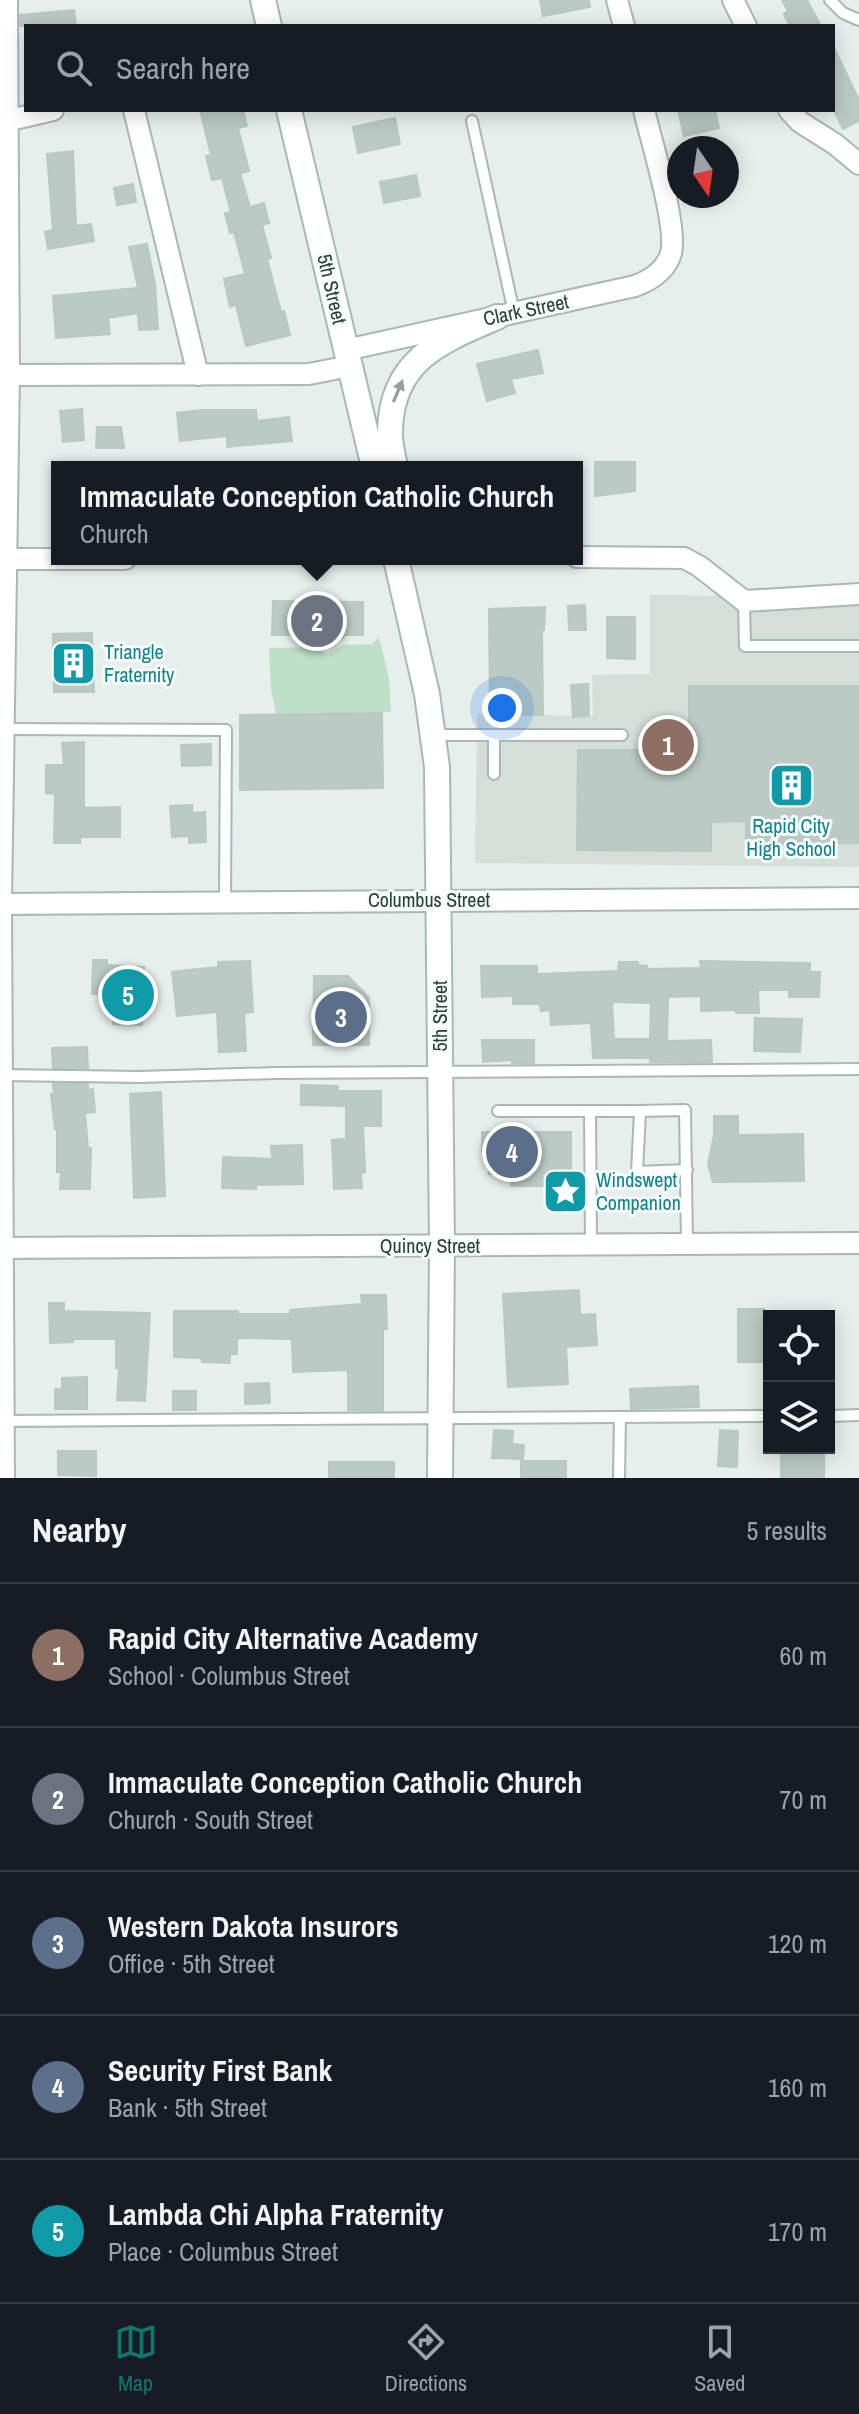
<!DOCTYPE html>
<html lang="en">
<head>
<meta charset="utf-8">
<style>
	:root { --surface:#171b24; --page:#20242c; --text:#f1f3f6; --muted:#9ea1a6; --line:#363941; --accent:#0f766e }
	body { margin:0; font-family:"Archivo Narrow",sans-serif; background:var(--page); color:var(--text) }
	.controls { position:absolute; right:24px; bottom:24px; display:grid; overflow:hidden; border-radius:0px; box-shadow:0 4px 20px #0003 }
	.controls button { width:72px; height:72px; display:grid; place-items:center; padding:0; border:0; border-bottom:2px solid var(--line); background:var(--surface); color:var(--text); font:40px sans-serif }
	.compass { position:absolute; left:667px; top:136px; width:72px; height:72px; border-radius:50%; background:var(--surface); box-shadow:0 4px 20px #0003; rotate:167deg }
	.you { position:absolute; left:502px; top:708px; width:28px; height:28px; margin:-20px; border:6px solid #fff; border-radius:50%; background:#1a73e8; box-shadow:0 0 0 12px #1a73e833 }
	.badge { display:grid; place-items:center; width:52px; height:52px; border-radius:50%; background:var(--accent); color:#fff; font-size:26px; font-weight:700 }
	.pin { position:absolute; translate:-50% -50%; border:4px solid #fff; box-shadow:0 2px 8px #0006 }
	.popup { position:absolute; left:51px; top:461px; width:532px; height:104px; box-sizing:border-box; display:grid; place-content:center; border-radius:0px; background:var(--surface); filter:drop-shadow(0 2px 6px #0005); font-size:26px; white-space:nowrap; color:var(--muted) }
	.popup b { font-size:30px; color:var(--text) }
	.popup::after { content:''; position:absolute; left:50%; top:100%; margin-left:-16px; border:16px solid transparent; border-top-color:var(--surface) }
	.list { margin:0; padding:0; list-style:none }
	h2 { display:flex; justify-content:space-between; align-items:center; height:104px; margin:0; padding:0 32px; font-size:34px }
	h2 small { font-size:26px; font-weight:400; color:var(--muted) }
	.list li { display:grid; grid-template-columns:52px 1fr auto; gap:24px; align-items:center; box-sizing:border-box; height:144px; padding:0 32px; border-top:2px solid var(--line) }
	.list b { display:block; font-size:30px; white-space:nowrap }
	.list p { margin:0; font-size:26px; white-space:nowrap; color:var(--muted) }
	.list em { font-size:26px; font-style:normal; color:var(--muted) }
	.icon { flex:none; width:44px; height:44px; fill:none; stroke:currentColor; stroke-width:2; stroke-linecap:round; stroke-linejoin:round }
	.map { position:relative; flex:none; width:859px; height:1478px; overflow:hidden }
	.search { position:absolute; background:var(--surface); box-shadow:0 4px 20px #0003; left:24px; right:24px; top:24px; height:88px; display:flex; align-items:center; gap:20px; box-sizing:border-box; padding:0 28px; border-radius:0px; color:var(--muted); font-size:30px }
	.sheet { height:824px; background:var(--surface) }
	nav { display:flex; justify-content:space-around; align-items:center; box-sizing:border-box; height:112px; border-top:2px solid var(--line); background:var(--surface); font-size:22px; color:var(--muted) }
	nav a { display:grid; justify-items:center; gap:4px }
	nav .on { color:var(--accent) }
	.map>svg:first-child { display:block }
	.built { fill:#d4dfda }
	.green { fill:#bfe0c8 }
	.building { fill:#bbcac4; stroke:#b8c9c2; stroke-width:2; fill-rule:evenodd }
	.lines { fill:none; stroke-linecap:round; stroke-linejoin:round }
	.lane-casing { stroke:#a8b8b2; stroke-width:14 }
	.street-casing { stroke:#a8b8b2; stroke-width:24 }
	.secondary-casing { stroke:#a4bbb3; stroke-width:28 }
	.lane { stroke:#fff; stroke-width:10 }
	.street { stroke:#fff; stroke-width:20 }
	.secondary { stroke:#fff; stroke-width:24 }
	.oneway { fill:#92a09c }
	.labels { text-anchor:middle; stroke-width:6; stroke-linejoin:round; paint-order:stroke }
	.street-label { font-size:20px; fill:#24423a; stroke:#f7fbf9 }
	.culture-label { font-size:20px; fill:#0d838f; stroke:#f7fbf9; text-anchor:start }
</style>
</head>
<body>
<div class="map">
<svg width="859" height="1478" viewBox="0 0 859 1478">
	<rect width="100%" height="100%" fill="#e6efeb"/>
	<path class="built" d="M650 595 859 597V867L475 863 477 714 593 716 592 675 650 674Z"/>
	<path class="green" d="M379 637 389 678 391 712 276 714 271 689 269 648 314 647 327 654 343 645 372 644Z"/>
	<g class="building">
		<path d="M540 0H589L590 7 543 16Z"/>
		<path d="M782 0H807L821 26H790L784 14 788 11Z"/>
		<path d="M74 10 76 26H20V15Z"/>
		<path d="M833 46 859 100V121L843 129 833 108Z"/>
		<path d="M200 110H243L247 126 238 128 249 171 240 173 250 207 264 203 269 223 262 225 271 258 267 259 281 312 284 311 290 335 246 346 236 305 230 307 224 279 245 274 234 232 230 233 225 213 231 212 222 178 212 180 206 156 211 155Z"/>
		<path d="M678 110H715L719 128 684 136Z"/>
		<path d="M395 118 400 144 358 153 353 127Z"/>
		<path d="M73 151 76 226 91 224 94 241 48 249 45 232 53 230 47 154Z"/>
		<path d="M416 175 420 196 384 203 380 182Z"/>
		<path d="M133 184 136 202 117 205 114 188Z"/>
		<path d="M147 244 155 284 158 329 139 330 138 313 108 318 110 334 56 338 53 296 138 288 129 247Z"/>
		<path d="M538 350 543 373 511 379 515 393 487 401 477 364Z"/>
		<path d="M82 409 84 440 63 442 60 411Z"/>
		<path d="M202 410H256L257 421 289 417 292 441 227 447V436L180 441 177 413Z"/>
		<path d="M97 427H121L124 448H96Z"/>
		<path d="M595 462H635V491L595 496Z"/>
		<path d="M273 601 363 602V635H343V638H311V635H272Z"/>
		<path d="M585 605 586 630H569L568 606Z"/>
		<path d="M545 607 544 630H542L543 715H490L489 609Z"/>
		<path d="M607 617H635V659L607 658Z"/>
		<path d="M92 633 94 692H54L53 634Z"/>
		<path d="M588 684 589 716 573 717 571 685Z"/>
		<path d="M689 686H859V843L746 844V821L711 822V851L577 850 578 750H689Z"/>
		<path d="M382 713 383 788 240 790V715Z"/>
		<path d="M84 742V808L120 807V837H80V843H54L55 794 46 793V765H64L62 743Z"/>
		<path d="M211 744V765L182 766 181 745Z"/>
		<path d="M192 805V813L205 812 206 842 189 843V836L172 837 170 806Z"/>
		<path d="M93 960H107V965L144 967 142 1025 113 1024 114 994H92Z"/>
		<path d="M250 961 253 1012 244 1013 246 1051 219 1052 217 1012 177 1016 172 972 218 967V962Z"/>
		<path d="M700 961 810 963V972H820L819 997H789V990H758L759 1013H736V1010L701 1011V996L668 997 667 1041 711 1040 712 1062H650V1058H593L591 1023 551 1025 550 1010 541 1011 540 1004H513V996L482 997 481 966H537V974L618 971 619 962H638V965L647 966V969L701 968ZM612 1002 651 1003 650 1039H614Z"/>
		<path d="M314 976H348L369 998V1045H313Z"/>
		<path d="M755 1018 802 1019 800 1052 754 1051Z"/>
		<path d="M482 1040H534V1063H512V1060L483 1062Z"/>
		<path d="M87 1047 88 1068H53L52 1048Z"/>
		<path d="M53 1084H88V1090L93 1089 95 1112 85 1113 88 1148H91L90 1189H60L61 1172H57V1128L55 1129 51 1094H54Z"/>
		<path d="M301 1085 338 1086V1091H381V1126H363L365 1172 361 1173 362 1188 334 1189 332 1140 346 1139V1106L301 1105Z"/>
		<path d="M161 1092 165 1196 134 1198 130 1094Z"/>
		<path d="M714 1116H738V1135L803 1134 804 1181 713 1182 708 1164 714 1135Z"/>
		<path d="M482 1132H571V1186H511V1174H489V1151H482Z"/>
		<path d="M302 1145 303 1184 256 1185V1189L222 1188 223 1157 272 1159 271 1146Z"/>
		<path d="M579 1290 580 1315 595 1314 597 1345 566 1347 568 1384 508 1387 503 1294Z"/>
		<path d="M361 1295H386L387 1329H383V1411L348 1410V1370L293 1372 292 1339 237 1338V1354H230V1363L202 1362 201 1358 174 1357V1311H238V1314H291L290 1310 362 1304Z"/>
		<path d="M49 1303H64V1311L150 1313 145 1401 117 1400 119 1368H116V1339H73V1342L50 1343Z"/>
		<rect x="738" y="1309" width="26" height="53"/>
		<path d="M87 1377V1409H55V1389H62V1378Z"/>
		<path d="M269 1383 270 1403 245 1404V1384Z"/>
		<path d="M698 1386 699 1407 631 1409 630 1389Z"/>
		<rect x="173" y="1391" width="23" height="19"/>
		<path d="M494 1430 513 1431 512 1444 524 1445 523 1459 492 1458Z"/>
		<path d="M720 1430 738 1431 737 1467 718 1466Z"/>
		<rect x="781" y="1448" width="43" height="30"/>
		<path d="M58 1451H96V1476L58 1475Z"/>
		<rect x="521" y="1461" width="45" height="17"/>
		<rect x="329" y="1462" width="65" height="16"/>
	</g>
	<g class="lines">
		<defs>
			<g id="lane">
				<path d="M830 0 843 13 859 20"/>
				<path d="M472 121 514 313"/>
				<path d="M744 601 745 646H859"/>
				<path d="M3 729 226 730 225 901"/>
				<path d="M434 735H622"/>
				<path d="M494 735V774"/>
				<path d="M1 1075 140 1077 276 1073 859 1069"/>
				<path d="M498 1111H640L637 1172 687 1170"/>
				<path d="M590 1111 591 1245"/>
				<path d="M640 1111 685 1110 687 1244"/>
				<path d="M829 1416 859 1415"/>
				<path d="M3 1421 769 1416"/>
				<path d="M619 1478 620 1417"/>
			</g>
			<g id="street">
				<path d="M617 0 624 26"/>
				<path d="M733 0 746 26"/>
				<path d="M134 110 198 375"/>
				<path d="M789 110 800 122 835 144 859 164"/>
				<path d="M6 121 53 110"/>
				<path d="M346 350 635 286C651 280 666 271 671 253 678 228 651 140 644 110"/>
				<path d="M9 375 309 374 350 366"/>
				<path d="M577 557 684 558 699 566 744 601 859 594"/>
				<path d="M0 559H125"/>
				<path d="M0 904 859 898"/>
				<path d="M0 1248 859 1243"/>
				<path d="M4 1478 1 904 9 375 7 0"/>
			</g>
			<g id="secondary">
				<path d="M263 0 269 26"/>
				<path d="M289 110 374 467"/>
				<path d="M395 467C393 455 389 442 390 430 392 359 441 341 497 317"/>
				<path d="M396 559 427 694 437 767 442 1246 440 1478"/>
			</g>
		</defs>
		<use href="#lane" class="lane-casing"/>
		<use href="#street" class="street-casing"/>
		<use href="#secondary" class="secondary-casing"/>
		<use href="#lane" class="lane"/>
		<use href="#street" class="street"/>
		<use href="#secondary" class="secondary"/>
	</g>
	<defs><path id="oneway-solid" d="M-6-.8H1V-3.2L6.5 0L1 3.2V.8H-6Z" transform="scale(2)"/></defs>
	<use class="oneway" href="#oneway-solid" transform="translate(398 391) rotate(-67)"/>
	<defs>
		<symbol id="building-square" viewBox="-11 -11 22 22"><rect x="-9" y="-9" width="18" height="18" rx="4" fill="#0f9aa8" stroke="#f7fbf9"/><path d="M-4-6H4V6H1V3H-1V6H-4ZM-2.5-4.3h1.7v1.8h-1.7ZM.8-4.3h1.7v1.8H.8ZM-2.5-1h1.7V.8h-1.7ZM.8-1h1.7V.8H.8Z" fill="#fff"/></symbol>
		<symbol id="sight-square" viewBox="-11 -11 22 22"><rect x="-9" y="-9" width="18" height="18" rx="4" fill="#0f9aa8" stroke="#f7fbf9"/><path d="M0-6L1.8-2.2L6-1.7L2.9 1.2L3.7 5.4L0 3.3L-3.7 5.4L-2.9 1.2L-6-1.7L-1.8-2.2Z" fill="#fff"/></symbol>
	</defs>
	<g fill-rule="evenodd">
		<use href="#building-square" x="48" y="638" width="51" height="51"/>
		<use href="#building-square" x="766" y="760" width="51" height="51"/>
		<use href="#sight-square" x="540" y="1166" width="51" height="51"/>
	</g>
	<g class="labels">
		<g class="street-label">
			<text transform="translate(332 289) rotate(77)" y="7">5th Street</text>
			<text transform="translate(526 310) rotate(-12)" y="7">Clark Street</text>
			<text x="429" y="907">Columbus Street</text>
			<text transform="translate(440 1016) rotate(-90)" y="7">5th Street</text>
			<text x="430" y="1253">Quincy Street</text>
		</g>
		<g class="culture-label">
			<text x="104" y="659">Triangle<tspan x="104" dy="23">Fraternity</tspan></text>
			<text x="791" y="833" text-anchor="middle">Rapid City<tspan x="791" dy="23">High School</tspan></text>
			<text x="596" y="1187">Windswept<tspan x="596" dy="23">Companion</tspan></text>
		</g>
	</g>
</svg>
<div class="controls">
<button><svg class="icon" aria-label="locate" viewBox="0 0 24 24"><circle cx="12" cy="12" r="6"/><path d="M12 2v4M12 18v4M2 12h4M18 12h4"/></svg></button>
<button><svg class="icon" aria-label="layers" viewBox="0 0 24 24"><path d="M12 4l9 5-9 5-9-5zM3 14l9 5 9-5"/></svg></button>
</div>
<svg class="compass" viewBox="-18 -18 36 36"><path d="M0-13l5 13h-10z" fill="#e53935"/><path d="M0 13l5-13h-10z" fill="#9ea1a6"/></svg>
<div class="you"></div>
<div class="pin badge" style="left:668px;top:745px;background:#8d6e63">1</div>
<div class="pin badge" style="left:317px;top:621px;background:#6b7280">2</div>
<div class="popup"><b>Immaculate Conception Catholic Church</b>Church</div>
<div class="pin badge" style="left:341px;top:1017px;background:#5c6f8a">3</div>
<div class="pin badge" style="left:512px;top:1152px;background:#5c6f8a">4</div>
<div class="pin badge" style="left:128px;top:995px;background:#0f9aa8">5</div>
<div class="search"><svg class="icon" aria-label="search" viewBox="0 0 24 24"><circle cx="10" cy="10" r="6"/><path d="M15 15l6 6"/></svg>Search here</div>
</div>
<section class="sheet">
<h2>Nearby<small>5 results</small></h2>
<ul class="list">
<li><span class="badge" style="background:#8d6e63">1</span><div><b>Rapid City Alternative Academy</b><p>School · Columbus Street</p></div><em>60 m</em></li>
<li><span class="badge" style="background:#6b7280">2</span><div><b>Immaculate Conception Catholic Church</b><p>Church · South Street</p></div><em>70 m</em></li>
<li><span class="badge" style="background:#5c6f8a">3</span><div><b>Western Dakota Insurors</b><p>Office · 5th Street</p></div><em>120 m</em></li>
<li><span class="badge" style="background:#5c6f8a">4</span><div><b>Security First Bank</b><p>Bank · 5th Street</p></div><em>160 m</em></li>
<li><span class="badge" style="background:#0f9aa8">5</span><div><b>Lambda Chi Alpha Fraternity</b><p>Place · Columbus Street</p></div><em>170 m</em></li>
</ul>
</section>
<nav>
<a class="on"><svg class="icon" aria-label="map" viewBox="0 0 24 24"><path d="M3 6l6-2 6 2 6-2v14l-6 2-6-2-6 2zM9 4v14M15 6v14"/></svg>Map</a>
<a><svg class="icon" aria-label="directions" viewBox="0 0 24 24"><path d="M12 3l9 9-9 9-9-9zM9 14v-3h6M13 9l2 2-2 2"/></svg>Directions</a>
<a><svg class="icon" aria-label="saved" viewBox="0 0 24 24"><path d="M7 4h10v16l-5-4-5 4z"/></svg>Saved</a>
</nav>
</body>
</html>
